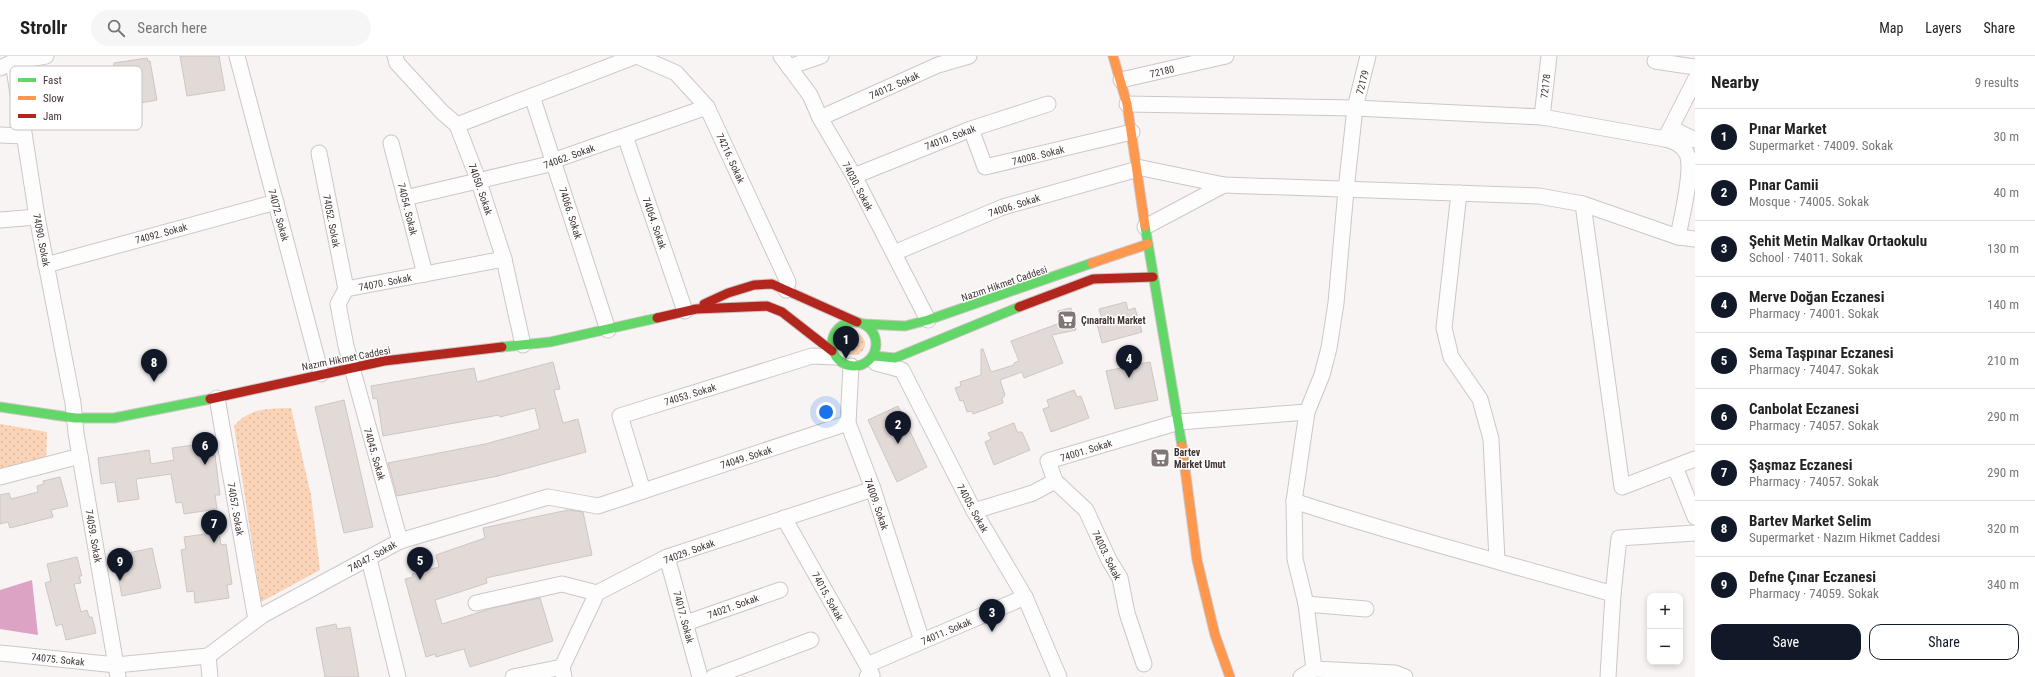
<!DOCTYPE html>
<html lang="en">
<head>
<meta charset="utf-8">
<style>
	:root { --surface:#fff; --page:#f6f6f6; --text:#222; --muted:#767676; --line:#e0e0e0; --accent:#111827 }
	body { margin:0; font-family:"Roboto Condensed",sans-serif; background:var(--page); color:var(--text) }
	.controls { position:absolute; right:12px; bottom:12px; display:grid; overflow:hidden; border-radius:8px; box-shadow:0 2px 6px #0003 }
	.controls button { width:36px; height:36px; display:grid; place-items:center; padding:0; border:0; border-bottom:1px solid var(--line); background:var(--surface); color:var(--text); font:20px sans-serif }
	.you { position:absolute; left:826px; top:356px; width:14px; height:14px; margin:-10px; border:3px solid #fff; border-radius:50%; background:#1a73e8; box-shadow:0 0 0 6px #1a73e833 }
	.badge { display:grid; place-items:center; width:26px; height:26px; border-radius:50%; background:var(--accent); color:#fff; font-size:13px; font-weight:700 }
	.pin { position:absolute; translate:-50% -33px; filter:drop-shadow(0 1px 2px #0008) }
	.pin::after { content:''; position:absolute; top:21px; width:14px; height:12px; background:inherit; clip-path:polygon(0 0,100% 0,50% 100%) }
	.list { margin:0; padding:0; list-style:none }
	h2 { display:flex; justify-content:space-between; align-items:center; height:52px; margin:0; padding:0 16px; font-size:17px }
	h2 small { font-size:13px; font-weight:400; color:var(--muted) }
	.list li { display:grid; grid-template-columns:26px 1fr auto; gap:12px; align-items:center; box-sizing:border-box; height:56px; padding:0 16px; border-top:1px solid var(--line) }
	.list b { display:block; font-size:15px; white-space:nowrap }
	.list p { margin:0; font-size:13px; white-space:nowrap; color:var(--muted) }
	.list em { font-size:13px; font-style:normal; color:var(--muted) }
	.actions { display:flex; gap:8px; padding:12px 16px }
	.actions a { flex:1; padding:9px 0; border:1px solid var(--accent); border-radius:12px; text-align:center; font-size:14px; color:var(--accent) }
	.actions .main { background:var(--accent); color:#fff }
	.icon { flex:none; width:22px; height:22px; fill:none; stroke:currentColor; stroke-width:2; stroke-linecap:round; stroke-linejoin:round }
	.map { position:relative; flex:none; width:1695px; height:621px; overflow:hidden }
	header { display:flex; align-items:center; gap:24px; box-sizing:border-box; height:56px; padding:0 20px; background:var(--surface); border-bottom:1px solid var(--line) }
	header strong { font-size:19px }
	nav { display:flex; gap:22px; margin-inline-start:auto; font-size:14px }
	.search { width:280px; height:36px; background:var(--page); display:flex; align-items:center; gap:10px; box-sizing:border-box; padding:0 14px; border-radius:22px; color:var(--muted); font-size:15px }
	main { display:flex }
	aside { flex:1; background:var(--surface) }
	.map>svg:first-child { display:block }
	.grass { fill:url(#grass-dots) }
	.water { fill:#dda3c4 }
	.building { fill:#e2dad7; stroke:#cec6c4 }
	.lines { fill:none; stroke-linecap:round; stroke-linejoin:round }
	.street-casing { stroke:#cec6c6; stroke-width:17 }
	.fast-casing { stroke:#cec6c6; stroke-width:11 }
	.slow-casing { stroke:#cec6c6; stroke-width:11 }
	.jam-casing { stroke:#cec6c6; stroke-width:11 }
	.street { stroke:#fefdfd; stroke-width:15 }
	.fast { stroke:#63d668; stroke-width:9 }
	.slow { stroke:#ff974d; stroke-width:9 }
	.jam { stroke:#b3261e; stroke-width:9 }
	.labels { text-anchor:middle; stroke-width:3; stroke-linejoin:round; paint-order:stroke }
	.street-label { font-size:10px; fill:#403332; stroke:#fff }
	.poi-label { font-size:10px; font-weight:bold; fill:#403332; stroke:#fff; text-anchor:start }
	.key { fill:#fff; stroke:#c6c2c2; stroke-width:1 }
	.key-label { font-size:11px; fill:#403332 }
</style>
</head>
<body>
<header>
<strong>Strollr</strong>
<div class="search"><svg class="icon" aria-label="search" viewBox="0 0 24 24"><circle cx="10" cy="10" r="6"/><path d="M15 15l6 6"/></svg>Search here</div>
<nav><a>Map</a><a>Layers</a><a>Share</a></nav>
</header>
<main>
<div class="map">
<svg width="1695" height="621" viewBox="0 0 1695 621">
	<defs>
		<pattern id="grass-dots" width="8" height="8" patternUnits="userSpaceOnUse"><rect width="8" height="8" fill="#fbd3b7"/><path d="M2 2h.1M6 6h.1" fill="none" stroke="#d8b69e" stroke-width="1.8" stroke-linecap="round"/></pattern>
	</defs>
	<rect width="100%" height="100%" fill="#f9f4f4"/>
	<g class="grass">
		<circle cx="854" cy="288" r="11"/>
		<path d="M291 352 311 439 320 514 261 546 234 370C251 351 267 353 291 352Z"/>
		<path d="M0 368 47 376 46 409 0 422Z"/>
	</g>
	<path class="water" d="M32 524 38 579 0 573V534Z"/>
	<g class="building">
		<path d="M180 0H219L225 34 187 40Z"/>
		<path d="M147 2 148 5H150L157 44 119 51 112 11 114 10V7Z"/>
		<path d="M1126 246 1128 254 1135 252 1142 276 1102 287 1096 264 1102 263 1099 253Z"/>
		<path d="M1071 252 1076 274 1052 279 1063 307 1024 322 1022 316 1000 324 1005 339 1002 343 1003 347 973 358 972 355 967 356 963 344 960 345 955 332 961 330 960 326 981 319V293H983L991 316 1014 309V307L1019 305 1011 285 1060 267 1058 255Z"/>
		<path d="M553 306 560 333 554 334 563 367 578 363 586 396 498 420 397 440 388 407 485 388 540 373 535 352 500 361 499 359 383 380 377 342 373 343 371 330 474 312 477 326Z"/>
		<path d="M1150 306 1158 344 1115 353 1106 315Z"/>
		<path d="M1074 334 1077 341 1081 340 1089 362 1051 376 1043 353 1049 351 1047 344Z"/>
		<path d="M344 344 373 471 344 477 315 351Z"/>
		<path d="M898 350 927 411 897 426 868 364Z"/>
		<path d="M1014 367 1017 376H1022L1030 394 994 409 985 386 991 383 988 377Z"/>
		<path d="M208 387 209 400 215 399 220 439H215L217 453 184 458 182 446 176 447 171 418 136 423 139 443 118 446 115 426 101 428 98 402 149 394 151 408 174 404 172 392Z"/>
		<path d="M60 421 68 450 51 454 53 461 10 472 8 466 0 468V439L9 437 11 443 38 436 37 430 44 428 43 425Z"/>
		<path d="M568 454 583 456 592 499 486 522 487 527 435 544 442 568 493 552 540 542 553 585 470 611 464 593 436 601 435 598 426 601 405 523 413 521 412 518 439 511 436 499 485 482 483 472Z"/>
		<path d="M219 476 221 489 226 488 232 528 227 529 229 542 195 547 194 535 187 536 181 494 186 493 184 481Z"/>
		<path d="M152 492 161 532 122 540 114 500Z"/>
		<path d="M77 501 82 520H79L81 527 74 528 81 556 87 554 89 561H92L96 577 66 584 62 568 56 570 45 527 51 525 47 508Z"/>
		<path d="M336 568 337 573 350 571 359 621H325L316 572Z"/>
	</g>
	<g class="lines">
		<defs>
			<g id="street">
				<path d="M237 0 321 318"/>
				<path d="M395 0 397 7 442 56 457 69 479 126 504 203 523 289"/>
				<path d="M637 0 676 17 707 51 788 226 786 234"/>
				<path d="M781 0 810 39 820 62 854 120 928 264"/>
				<path d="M1655 5 1695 11"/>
				<path d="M13 6 37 161 73 347 76 377 118 621"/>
				<path d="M789 11 821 0"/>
				<path d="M0 12 13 6 46 0"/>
				<path d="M1121 24 1226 0"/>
				<path d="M532 40 608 274"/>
				<path d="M1127 48 1355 52 1542 61 1665 83"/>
				<path d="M1542 61 1549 0"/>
				<path d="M820 62 938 9 969 0"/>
				<path d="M457 69 636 0"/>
				<path d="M1671 72 1695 84"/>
				<path d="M971 73 985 111 1132 76"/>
				<path d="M0 79 24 80"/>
				<path d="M625 80 685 255"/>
				<path d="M391 87 425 218"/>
				<path d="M319 97 346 233"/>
				<path d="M1137 111 1224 129 1539 140 1583 148 1678 181 1695 183"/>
				<path d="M854 120 971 73 1048 48"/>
				<path d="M1459 137 1444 272 1451 301 1480 343 1491 383 1497 504"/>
				<path d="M405 142 554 107 558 103 707 51"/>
				<path d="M1583 148 1622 431 1695 403"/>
				<path d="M0 164 37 161"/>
				<path d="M1145 171 1224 129"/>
				<path d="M1678 181C1681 163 1694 114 1687 98 1683 89 1674 85 1665 83L1695 24"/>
				<path d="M894 197 1003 151 1138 113"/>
				<path d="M46 209 276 146"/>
				<path d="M876 307 902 314 974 455 1025 541 1059 621"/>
				<path d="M851 310 848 367 873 433 922 585"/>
				<path d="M217 342 256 564"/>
				<path d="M1675 411 1695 461"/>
				<path d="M0 421 80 400"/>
				<path d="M1055 425 1086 454 1109 504 1120 522 1127 557 1144 608"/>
				<path d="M643 435 620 360 812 300 836 301"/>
				<path d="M1294 445C1399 480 1506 507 1613 538"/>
				<path d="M974 455 1033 437 1055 425 1048 405 1179 366 1307 356"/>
				<path d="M784 462 867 609 872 619 867 621"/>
				<path d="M400 485 346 290 338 248 346 233 504 203"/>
				<path d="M667 501 700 621"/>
				<path d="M369 503 398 621"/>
				<path d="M476 547 562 528 597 537"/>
				<path d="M1306 548 1366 553"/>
				<path d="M686 567 780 534"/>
				<path d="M0 597 116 609 208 600 263 559 400 485 548 441 598 450 848 367"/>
				<path d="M208 600 210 621"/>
				<path d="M867 609 1025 541"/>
				<path d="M1314 613 1395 617 1405 621"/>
				<path d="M513 621 562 611"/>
				<path d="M564 621 562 611 597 537 667 501 873 433"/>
				<path d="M713 621 811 584"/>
				<path d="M1301 621 1314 613 1306 548 1295 503 1294 445 1307 356 1322 319 1329 292 1336 247 1346 134 1355 52 1368 0"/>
				<path d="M1608 621 1613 538 1619 482 1695 477"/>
			</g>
			<g id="fast">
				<path d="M1145 170 1182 390"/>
				<circle cx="854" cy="288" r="22"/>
				<path d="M864 268 905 270 928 264 1092 207"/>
				<path d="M502 291 550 286 657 262"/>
				<path d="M874 300 895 302 1019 251"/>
				<path d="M0 351 75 362H114L210 343"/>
			</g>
			<g id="slow">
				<path d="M1113 0 1127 48 1145 170"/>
				<path d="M1092 207 1148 188"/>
				<path d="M1182 390 1197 504 1215 579 1230 621"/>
			</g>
			<g id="jam">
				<path d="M704 248 728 237 754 229 772 228 857 266"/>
				<path d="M1019 251 1093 223 1153 221"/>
				<path d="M657 262 696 253 767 250 782 256 832 295"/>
				<path d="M210 343 384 305 502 291"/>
			</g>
		</defs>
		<use href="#street" class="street-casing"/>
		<use href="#fast" class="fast-casing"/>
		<use href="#slow" class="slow-casing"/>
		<use href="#jam" class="jam-casing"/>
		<use href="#street" class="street"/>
		<use href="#fast" class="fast"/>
		<use href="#slow" class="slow"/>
		<use href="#jam" class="jam"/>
	</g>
	<defs>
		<symbol id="supermarket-square" viewBox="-11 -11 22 22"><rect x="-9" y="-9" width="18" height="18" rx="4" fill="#817776" stroke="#fff"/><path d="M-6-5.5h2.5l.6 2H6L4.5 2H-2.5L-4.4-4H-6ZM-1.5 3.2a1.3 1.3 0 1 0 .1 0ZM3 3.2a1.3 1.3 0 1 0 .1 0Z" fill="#fff"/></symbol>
	</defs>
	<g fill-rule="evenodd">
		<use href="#supermarket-square" x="1056" y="253" width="22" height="22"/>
		<use href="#supermarket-square" x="1149" y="391" width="22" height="22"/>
	</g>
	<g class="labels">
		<g class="street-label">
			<text transform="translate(1162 15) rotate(-13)" y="4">72180</text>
			<text transform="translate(1362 26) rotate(-75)" y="4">72179</text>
			<text transform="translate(894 29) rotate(-24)" y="4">74012. Sokak</text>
			<text transform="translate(1545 30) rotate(-83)" y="4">72178</text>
			<text transform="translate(950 81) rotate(-21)" y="4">74010. Sokak</text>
			<text transform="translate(1038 99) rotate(-14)" y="4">74008. Sokak</text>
			<text transform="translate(569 100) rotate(-20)" y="4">74062. Sokak</text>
			<text transform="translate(731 102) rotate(65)" y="4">74216. Sokak</text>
			<text transform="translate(858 130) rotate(62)" y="4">74030. Sokak</text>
			<text transform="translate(481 133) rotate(71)" y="4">74050. Sokak</text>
			<text transform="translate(1014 149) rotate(-18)" y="4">74006. Sokak</text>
			<text transform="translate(408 153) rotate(76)" y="4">74054. Sokak</text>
			<text transform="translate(571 157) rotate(72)" y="4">74066. Sokak</text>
			<text transform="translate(279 159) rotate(75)" y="4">74072. Sokak</text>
			<text transform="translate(332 165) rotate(79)" y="4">74052. Sokak</text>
			<text transform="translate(655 167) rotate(71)" y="4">74064. Sokak</text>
			<text transform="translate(161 177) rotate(-15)" y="4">74092. Sokak</text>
			<text transform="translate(42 184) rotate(79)" y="4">74090. Sokak</text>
			<text transform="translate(385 226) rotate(-11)" y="4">74070. Sokak</text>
			<text transform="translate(1004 227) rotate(-19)" y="4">Nazım Hikmet Caddesi</text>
			<text transform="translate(346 302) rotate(-11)" y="4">Nazım Hikmet Caddesi</text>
			<text transform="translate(690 338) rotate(-17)" y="4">74053. Sokak</text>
			<text transform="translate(1086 394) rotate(-17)" y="4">74001. Sokak</text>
			<text transform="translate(375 398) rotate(74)" y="4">74045. Sokak</text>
			<text transform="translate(746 401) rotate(-18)" y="4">74049. Sokak</text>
			<text transform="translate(877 448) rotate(71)" y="4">74009. Sokak</text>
			<text transform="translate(973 452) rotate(61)" y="4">74005. Sokak</text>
			<text transform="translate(236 453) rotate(80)" y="4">74057. Sokak</text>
			<text transform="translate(94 480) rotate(80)" y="4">74059. Sokak</text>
			<text transform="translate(689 495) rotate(-20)" y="4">74029. Sokak</text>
			<text transform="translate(1107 499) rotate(64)" y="4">74003. Sokak</text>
			<text transform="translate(372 500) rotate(-29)" y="4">74047. Sokak</text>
			<text transform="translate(828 540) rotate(61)" y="4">74015. Sokak</text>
			<text transform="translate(733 550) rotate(-20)" y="4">74021. Sokak</text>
			<text transform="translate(684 561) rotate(75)" y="4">74017. Sokak</text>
			<text transform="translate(946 575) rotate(-23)" y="4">74011. Sokak</text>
			<text transform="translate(58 603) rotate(6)" y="4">74075. Sokak</text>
		</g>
		<g class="poi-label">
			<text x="1081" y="268">Çınaraltı Market</text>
			<text x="1174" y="400">Bartev<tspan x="1174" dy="12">Market Umut</tspan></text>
		</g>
	</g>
	<rect x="10" y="10" width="132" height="64" rx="6" class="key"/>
	<rect x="18" y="22" width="18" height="4" fill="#63d668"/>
	<rect x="18" y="40" width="18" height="4" fill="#ff974d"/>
	<rect x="18" y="58" width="18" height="4" fill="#b3261e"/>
	<g class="key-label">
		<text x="43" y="28">Fast</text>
		<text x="43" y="46">Slow</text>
		<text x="43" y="64">Jam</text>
	</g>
</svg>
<div class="controls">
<button>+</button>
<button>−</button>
</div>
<div class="you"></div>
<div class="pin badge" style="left:846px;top:303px">1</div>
<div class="pin badge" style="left:898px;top:388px">2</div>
<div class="pin badge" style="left:992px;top:576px">3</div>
<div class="pin badge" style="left:1129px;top:322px">4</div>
<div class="pin badge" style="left:420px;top:524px">5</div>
<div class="pin badge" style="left:205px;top:409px">6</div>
<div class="pin badge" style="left:214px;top:487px">7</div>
<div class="pin badge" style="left:154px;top:326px">8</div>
<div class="pin badge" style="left:120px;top:525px">9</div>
</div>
<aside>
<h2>Nearby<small>9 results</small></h2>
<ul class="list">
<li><span class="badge">1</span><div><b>Pınar Market</b><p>Supermarket · 74009. Sokak</p></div><em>30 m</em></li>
<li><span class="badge">2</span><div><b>Pınar Camii</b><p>Mosque · 74005. Sokak</p></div><em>40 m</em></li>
<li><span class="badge">3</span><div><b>Şehit Metin Malkav Ortaokulu</b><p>School · 74011. Sokak</p></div><em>130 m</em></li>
<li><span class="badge">4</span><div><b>Merve Doğan Eczanesi</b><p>Pharmacy · 74001. Sokak</p></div><em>140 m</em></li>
<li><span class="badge">5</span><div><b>Sema Taşpınar Eczanesi</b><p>Pharmacy · 74047. Sokak</p></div><em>210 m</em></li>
<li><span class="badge">6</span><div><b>Canbolat Eczanesi</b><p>Pharmacy · 74057. Sokak</p></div><em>290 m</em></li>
<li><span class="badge">7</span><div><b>Şaşmaz Eczanesi</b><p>Pharmacy · 74057. Sokak</p></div><em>290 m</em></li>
<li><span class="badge">8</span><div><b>Bartev Market Selim</b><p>Supermarket · Nazım Hikmet Caddesi</p></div><em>320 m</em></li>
<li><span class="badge">9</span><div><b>Defne Çınar Eczanesi</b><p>Pharmacy · 74059. Sokak</p></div><em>340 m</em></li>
</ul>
<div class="actions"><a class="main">Save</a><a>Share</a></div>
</aside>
</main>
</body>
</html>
